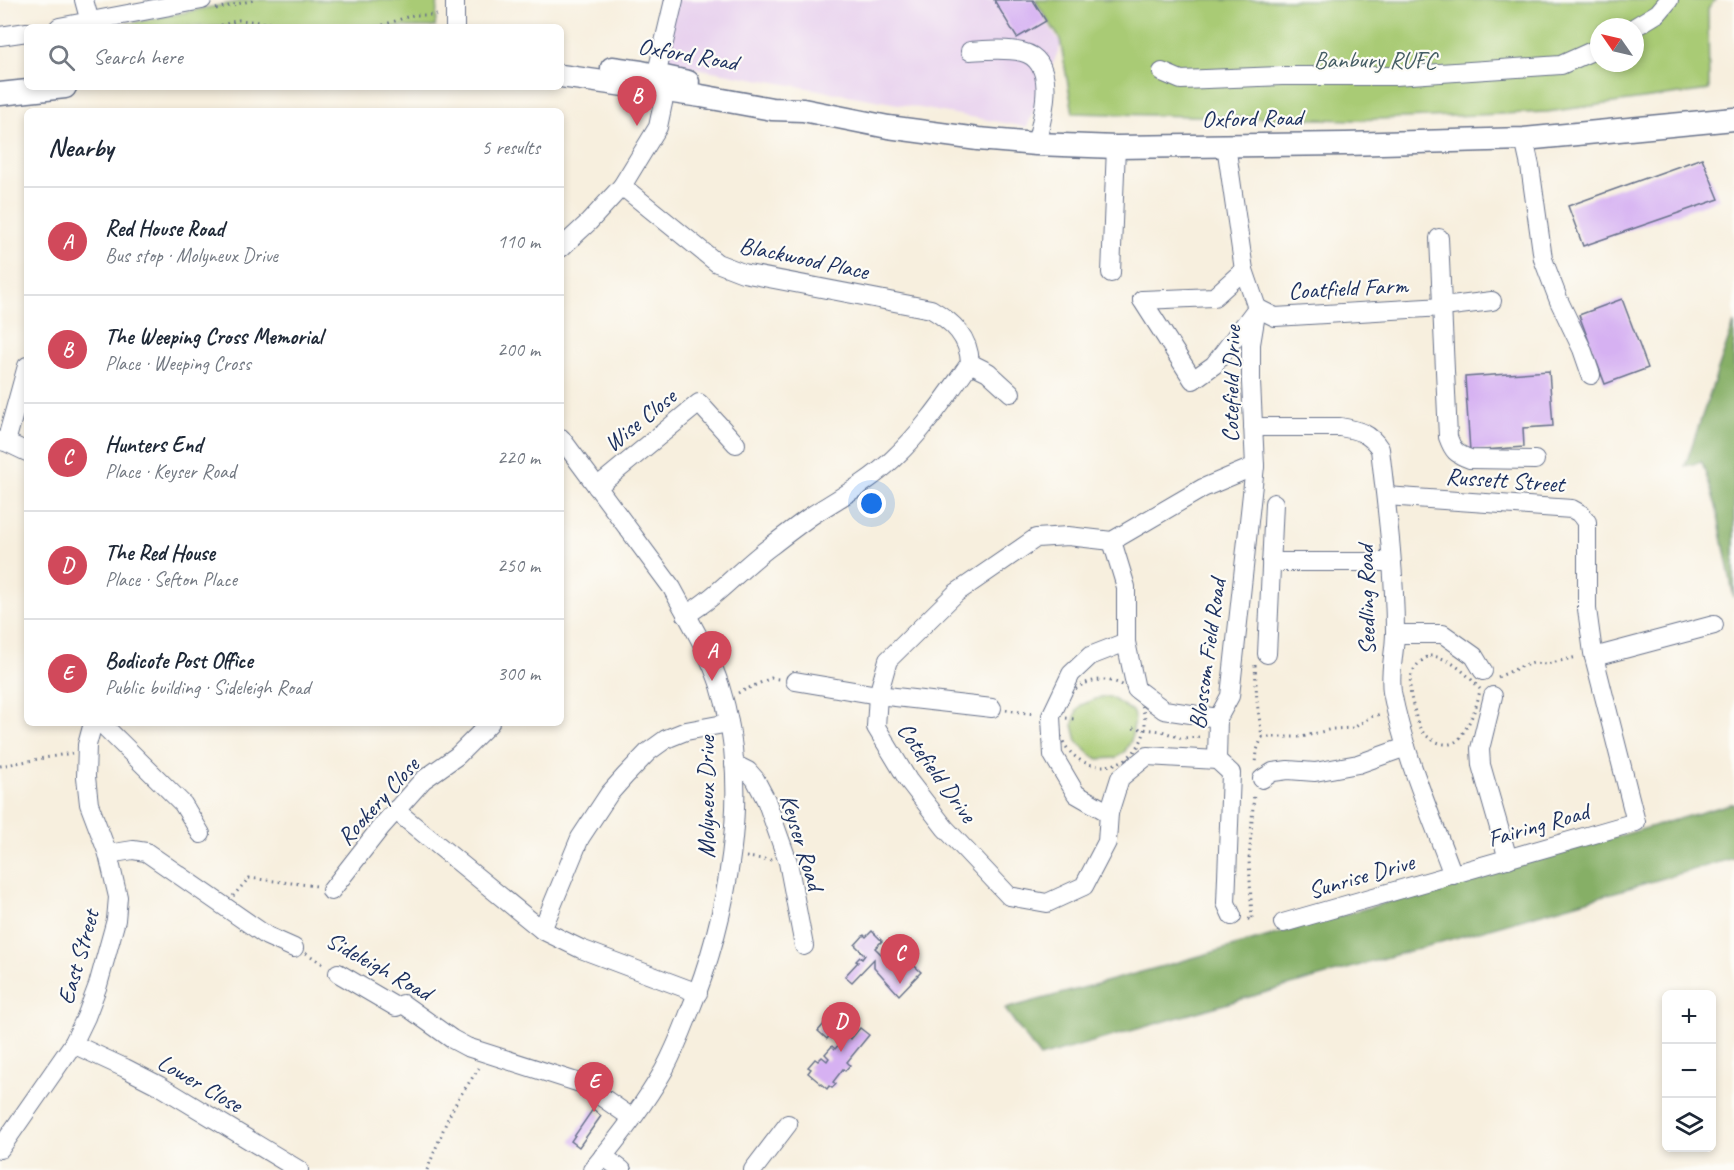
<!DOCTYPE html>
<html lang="en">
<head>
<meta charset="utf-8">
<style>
	:root { --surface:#fff; --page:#f6f6f7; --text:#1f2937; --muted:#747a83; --line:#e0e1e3; --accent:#d1495b }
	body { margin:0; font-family:Caveat,sans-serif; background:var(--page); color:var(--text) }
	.controls { position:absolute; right:18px; bottom:18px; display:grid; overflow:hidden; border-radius:9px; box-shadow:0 3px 9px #0003 }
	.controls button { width:54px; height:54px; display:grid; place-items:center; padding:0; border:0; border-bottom:2px solid var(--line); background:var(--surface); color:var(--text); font:30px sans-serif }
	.compass { position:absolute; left:1590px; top:18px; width:54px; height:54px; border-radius:50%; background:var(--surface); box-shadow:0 3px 9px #0003; rotate:304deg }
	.you { position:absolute; left:872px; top:504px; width:21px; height:21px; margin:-15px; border:4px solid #fff; border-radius:50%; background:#1a73e8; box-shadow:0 0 0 9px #1a73e833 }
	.badge { display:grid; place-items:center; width:39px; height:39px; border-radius:50%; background:var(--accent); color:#fff; font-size:20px; font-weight:700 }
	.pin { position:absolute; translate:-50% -50px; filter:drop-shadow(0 2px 3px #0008) }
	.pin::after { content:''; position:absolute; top:32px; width:21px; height:18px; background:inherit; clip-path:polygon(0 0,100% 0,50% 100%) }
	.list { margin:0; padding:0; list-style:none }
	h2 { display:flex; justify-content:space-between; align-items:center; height:78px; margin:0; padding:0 24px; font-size:26px }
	h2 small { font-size:20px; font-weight:400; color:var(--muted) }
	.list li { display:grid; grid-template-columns:39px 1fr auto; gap:18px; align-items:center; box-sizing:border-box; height:108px; padding:0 24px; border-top:2px solid var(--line) }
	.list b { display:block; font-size:22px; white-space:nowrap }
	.list p { margin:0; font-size:20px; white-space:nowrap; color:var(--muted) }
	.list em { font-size:20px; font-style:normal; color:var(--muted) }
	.icon { flex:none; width:33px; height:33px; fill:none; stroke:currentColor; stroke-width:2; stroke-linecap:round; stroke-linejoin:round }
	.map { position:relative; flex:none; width:1734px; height:1170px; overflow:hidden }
	.search { position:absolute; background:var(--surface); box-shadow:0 3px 9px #0003; left:24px; top:24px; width:540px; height:66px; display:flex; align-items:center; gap:15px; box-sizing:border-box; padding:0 21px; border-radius:9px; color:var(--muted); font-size:22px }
	.panel { position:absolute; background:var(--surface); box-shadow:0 3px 9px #0003; left:24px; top:108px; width:540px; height:618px; border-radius:9px }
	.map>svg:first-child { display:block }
	.built { fill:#e8d2ee }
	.green { fill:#a9cb74; stroke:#627d69; stroke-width:1.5; fill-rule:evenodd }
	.forest { fill:#86af66; stroke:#506f62; stroke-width:1.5 }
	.building { fill:#d6b1f2 }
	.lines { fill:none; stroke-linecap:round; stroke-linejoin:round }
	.minor-casing { stroke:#68728b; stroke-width:20 }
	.major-casing { stroke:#68728b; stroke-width:25 }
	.path { stroke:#68728b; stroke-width:3; stroke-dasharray:1.5 4.5; stroke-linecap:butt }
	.minor { stroke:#fff; stroke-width:18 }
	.major { stroke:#fff; stroke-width:22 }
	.labels { text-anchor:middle; stroke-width:4.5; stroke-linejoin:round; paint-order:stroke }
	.street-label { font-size:24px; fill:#1b2f5e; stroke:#fdfcf7 }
	.park-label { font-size:24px; fill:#465e65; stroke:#fdfcf7 }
</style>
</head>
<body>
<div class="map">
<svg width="1734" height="1170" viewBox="0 0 1734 1170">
	<rect width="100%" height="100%" fill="#fdfcf7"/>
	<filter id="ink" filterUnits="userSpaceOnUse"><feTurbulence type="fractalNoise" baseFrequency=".0167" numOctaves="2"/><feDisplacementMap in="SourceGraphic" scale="12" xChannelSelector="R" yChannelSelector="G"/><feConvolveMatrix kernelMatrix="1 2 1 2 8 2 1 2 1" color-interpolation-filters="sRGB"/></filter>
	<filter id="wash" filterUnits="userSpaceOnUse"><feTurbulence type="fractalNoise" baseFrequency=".008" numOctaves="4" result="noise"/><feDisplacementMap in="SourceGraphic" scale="24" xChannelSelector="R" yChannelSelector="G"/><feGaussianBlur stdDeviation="1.35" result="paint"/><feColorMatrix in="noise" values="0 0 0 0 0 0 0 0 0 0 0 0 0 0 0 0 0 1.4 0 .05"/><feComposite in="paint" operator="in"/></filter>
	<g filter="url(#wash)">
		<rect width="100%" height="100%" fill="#f7efde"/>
		<path class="built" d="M658 0H1032L1061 44 1027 127 667 63Z"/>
		<g class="green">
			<path d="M247 0H438L435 27H111Z"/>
			<path d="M1035 0H1715L1708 9 1709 90 1547 112 1354 120 1073 113 1060 39ZM1599 27H1635V63H1599Z"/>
			<path d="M1101 697H1110L1132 711 1135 718 1131 741 1125 751 1116 758 1098 759 1091 755 1077 741 1073 725 1077 710 1081 705Z"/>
		</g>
		<g class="forest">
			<path d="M1734 323V598L1716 506 1702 462 1685 466Z"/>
			<path d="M1734 803V858L1040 1057 1005 1009 1182 961Z"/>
		</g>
		<g id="blocks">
			<g class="building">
				<path d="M994 0H1033L1046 21 1017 38Z"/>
				<path d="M1702 158 1719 199 1583 246 1568 206Z"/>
				<path d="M1622 299 1648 368 1605 384 1579 315Z"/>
				<path d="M1549 371 1553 426 1523 428 1524 447 1470 451 1465 377Z"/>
				<path d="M872 931 882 941 875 948 880 953 893 964 903 955 921 972 899 995 874 967V959L852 982 845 976 858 962 856 961 860 957 862 959 865 955 855 945 864 935 866 937Z"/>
				<path d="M838 1012 849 1022 845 1027 847 1028 843 1033 851 1039 860 1028 869 1035 847 1062 850 1065 845 1071 843 1069 833 1082 836 1084 832 1088 829 1086 827 1089 808 1073 811 1069 808 1067 815 1059 818 1061 822 1057 827 1061 829 1058 825 1054 832 1046 835 1049 841 1042 831 1034 827 1039 818 1031 830 1017 832 1019Z"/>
				<path d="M593 1109 601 1116 579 1147 571 1141Z"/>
			</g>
		</g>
	</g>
	<g filter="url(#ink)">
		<use href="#blocks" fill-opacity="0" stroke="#68728b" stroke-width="1.5"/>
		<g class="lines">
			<defs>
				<g id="minor">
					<path d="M84 0 90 22"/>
					<path d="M455 0V27"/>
					<path d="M59 27 202 0"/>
					<path d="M1635 27 1658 13 1669 0"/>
					<path d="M0 36 27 32"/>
					<path d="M970 51C987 50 1005 48 1022 52 1060 61 1042 119 1036 144"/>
					<path d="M1162 72 1181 80 1282 76H1395L1561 65 1599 48"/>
					<path d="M653 89 674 0"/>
					<path d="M1524 139 1530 166 1543 259 1559 301 1582 349 1591 375"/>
					<path d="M622 186 717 263 743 273 931 309C953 322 969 337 970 363 946 397 924 430 893 459 869 482 839 498 811 516 797 526 784 536 771 546 741 568 718 596 686 615"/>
					<path d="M1439 238 1448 437C1453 451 1456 454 1470 459L1535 460"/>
					<path d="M561 248 589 222 622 186 658 127 668 79"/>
					<path d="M1111 273 1116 147"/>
					<path d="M1142 300 1193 380 1214 365 1257 308 1275 317 1443 307 1492 301"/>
					<path d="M1142 300 1214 297 1244 270"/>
					<path d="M970 363 988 372 1011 393"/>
					<path d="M1253 427H1340C1358 430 1370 433 1380 449 1387 510 1395 572 1395 632 1395 653 1389 671 1392 692 1404 755 1431 815 1453 875"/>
					<path d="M561 438 672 588C689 620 709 652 720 686 753 789 728 919 688 1016 681 1034 673 1053 664 1070 644 1105 618 1139 592 1170"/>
					<path d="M0 441 6 442 27 452"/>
					<path d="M6 442 27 366"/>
					<path d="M597 487 699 403 736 444"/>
					<path d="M1112 541 1126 587V642"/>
					<path d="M1271 562H1391"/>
					<path d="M1395 634H1443L1474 656 1483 671"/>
					<path d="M1267 654 1274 503"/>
					<path d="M1594 657 1714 625"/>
					<path d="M795 681 878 695 992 708"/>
					<path d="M1493 696 1480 749 1481 765 1508 859"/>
					<path d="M101 723 183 804 201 834"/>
					<path d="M1217 760 1147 756 1120 778 1109 813 1076 794 1053 755 1051 716 1071 674 1090 656 1126 642 1136 689 1164 710 1218 718"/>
					<path d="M734 764 748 771 755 779 766 800 788 862 804 946"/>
					<path d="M1262 779 1273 772 1288 770 1315 772 1358 764 1406 747"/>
					<path d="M395 810 542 930"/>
					<path d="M1109 813 1107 842 1084 886 1047 903 1009 896 945 828 908 780 876 727 878 695 888 660 956 593 1036 538 1068 536 1112 541 1203 488 1255 466 1251 382V344L1257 308 1244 270 1226 145"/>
					<path d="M108 854 133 850 146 852 267 936 294 948"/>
					<path d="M331 891 381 827 423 780 457 756 490 723"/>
					<path d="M1232 916 1226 903 1231 773 1217 760 1218 718 1230 696 1255 466"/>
					<path d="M1283 923 1636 822 1593 653 1587 609V522L1581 514 1572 509 1386 496"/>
					<path d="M338 973 396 1007 403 1004 452 1039 467 1047 583 1084 632 1118"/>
					<path d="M698 993 581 949 542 930 580 838 609 794 625 776 648 752 666 739 686 731 729 723"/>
					<path d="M73 1044 125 1068 160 1086 299 1170"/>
					<path d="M0 1149 73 1044 86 1017 98 985 116 920 118 897 108 854 89 804 86 777 87 745 93 723"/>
					<path d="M603 1156 622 1170"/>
					<path d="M753 1170 788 1124"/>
				</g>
				<g id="major">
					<path d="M612 68 641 72 688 82"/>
					<path d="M561 76 701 96 772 109 803 110 888 127 978 139 1036 144 1116 147 1346 144 1524 139 1734 119"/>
					<path d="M0 94 65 87"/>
				</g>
			</defs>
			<use href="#minor" class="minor-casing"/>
			<use href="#major" class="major-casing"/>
			<g class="path">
				<path d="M216 9 254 0"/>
				<path d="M215 27 239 20 309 27"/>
				<path d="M377 27 413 15H439"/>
				<path d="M1430 656C1449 656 1468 675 1480 689 1478 703 1473 716 1466 728 1463 732 1461 738 1458 740 1446 750 1429 740 1421 730 1418 725 1416 718 1415 712 1408 690 1405 667 1430 656Z"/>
				<path d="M1255 665 1257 702 1262 737 1257 750 1256 765"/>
				<path d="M1498 677 1520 667 1533 663 1547 664 1577 657"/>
				<circle cx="1102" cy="723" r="43"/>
				<path d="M738 693 771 678 779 679"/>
				<path d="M1006 710 1035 714"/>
				<path d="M1066 718 1074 719"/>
				<path d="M1133 728 1162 731 1180 738 1201 737"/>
				<path d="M1262 737H1302L1332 729 1354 728 1370 717 1381 714"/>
				<path d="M0 766 72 753"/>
				<path d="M746 857 772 860"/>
				<path d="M233 896 249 878 317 886"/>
				<path d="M1248 919 1252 920 1249 860 1254 793"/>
				<path d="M306 953 326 966"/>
				<path d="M427 1170 448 1118 458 1099 479 1068"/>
			</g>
			<use href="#minor" class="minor"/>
			<use href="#major" class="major"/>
		</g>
	</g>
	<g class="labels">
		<g class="street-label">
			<text transform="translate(688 54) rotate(10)" y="8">Oxford Road</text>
			<text transform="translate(1252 118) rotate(-1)" y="8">Oxford Road</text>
			<text transform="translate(804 258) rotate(12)" y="8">Blackwood Place</text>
			<text transform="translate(1348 288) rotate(-3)" y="8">Coatfield Farm</text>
			<text transform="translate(1231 384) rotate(-89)" y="8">Cotefield Drive</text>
			<text transform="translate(640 420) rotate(-39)" y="8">Wise Close</text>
			<text transform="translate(1505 480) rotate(4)" y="8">Russett Street</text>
			<text transform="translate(1366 600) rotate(-91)" y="8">Seedling Road</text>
			<text transform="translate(1207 654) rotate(-82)" y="8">Blossom Field Road</text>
			<text transform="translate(937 772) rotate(54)" y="8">Cotefield Drive</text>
			<text transform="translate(706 797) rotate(-90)" y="8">Molyneux Drive</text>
			<text transform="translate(378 801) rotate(-48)" y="8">Rookery Close</text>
			<text transform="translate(1538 825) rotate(-16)" y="8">Fairing Road</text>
			<text transform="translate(802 842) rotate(73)" y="8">Keyser Road</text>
			<text transform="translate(1361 876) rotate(-16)" y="8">Sunrise Drive</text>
			<text transform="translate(78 957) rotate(-74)" y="8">East Street</text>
			<text transform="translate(379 966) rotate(29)" y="8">Sideleigh Road</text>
			<text transform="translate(200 1083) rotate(30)" y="8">Lower Close</text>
		</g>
		<g class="park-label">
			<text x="1375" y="68">Banbury RUFC</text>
		</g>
	</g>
</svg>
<div class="controls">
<button>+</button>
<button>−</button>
<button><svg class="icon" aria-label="layers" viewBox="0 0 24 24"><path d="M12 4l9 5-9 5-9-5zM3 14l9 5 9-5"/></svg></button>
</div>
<svg class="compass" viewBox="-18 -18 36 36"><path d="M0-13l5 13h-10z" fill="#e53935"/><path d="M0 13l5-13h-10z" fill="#747a83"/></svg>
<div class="you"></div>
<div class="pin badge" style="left:712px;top:681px">A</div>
<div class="pin badge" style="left:637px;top:126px">B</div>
<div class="pin badge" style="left:900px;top:984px">C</div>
<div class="pin badge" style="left:841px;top:1052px">D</div>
<div class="pin badge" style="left:594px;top:1112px">E</div>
<div class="search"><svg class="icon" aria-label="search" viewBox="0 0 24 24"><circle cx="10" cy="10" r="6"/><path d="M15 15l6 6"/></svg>Search here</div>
<section class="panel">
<h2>Nearby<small>5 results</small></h2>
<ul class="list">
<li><span class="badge">A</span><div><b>Red House Road</b><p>Bus stop · Molyneux Drive</p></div><em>110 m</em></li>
<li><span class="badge">B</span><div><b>The Weeping Cross Memorial</b><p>Place · Weeping Cross</p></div><em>200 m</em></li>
<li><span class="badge">C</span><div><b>Hunters End</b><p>Place · Keyser Road</p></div><em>220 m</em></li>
<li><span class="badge">D</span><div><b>The Red House</b><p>Place · Sefton Place</p></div><em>250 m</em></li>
<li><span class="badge">E</span><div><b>Bodicote Post Office</b><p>Public building · Sideleigh Road</p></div><em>300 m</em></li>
</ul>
</section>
</div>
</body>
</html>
